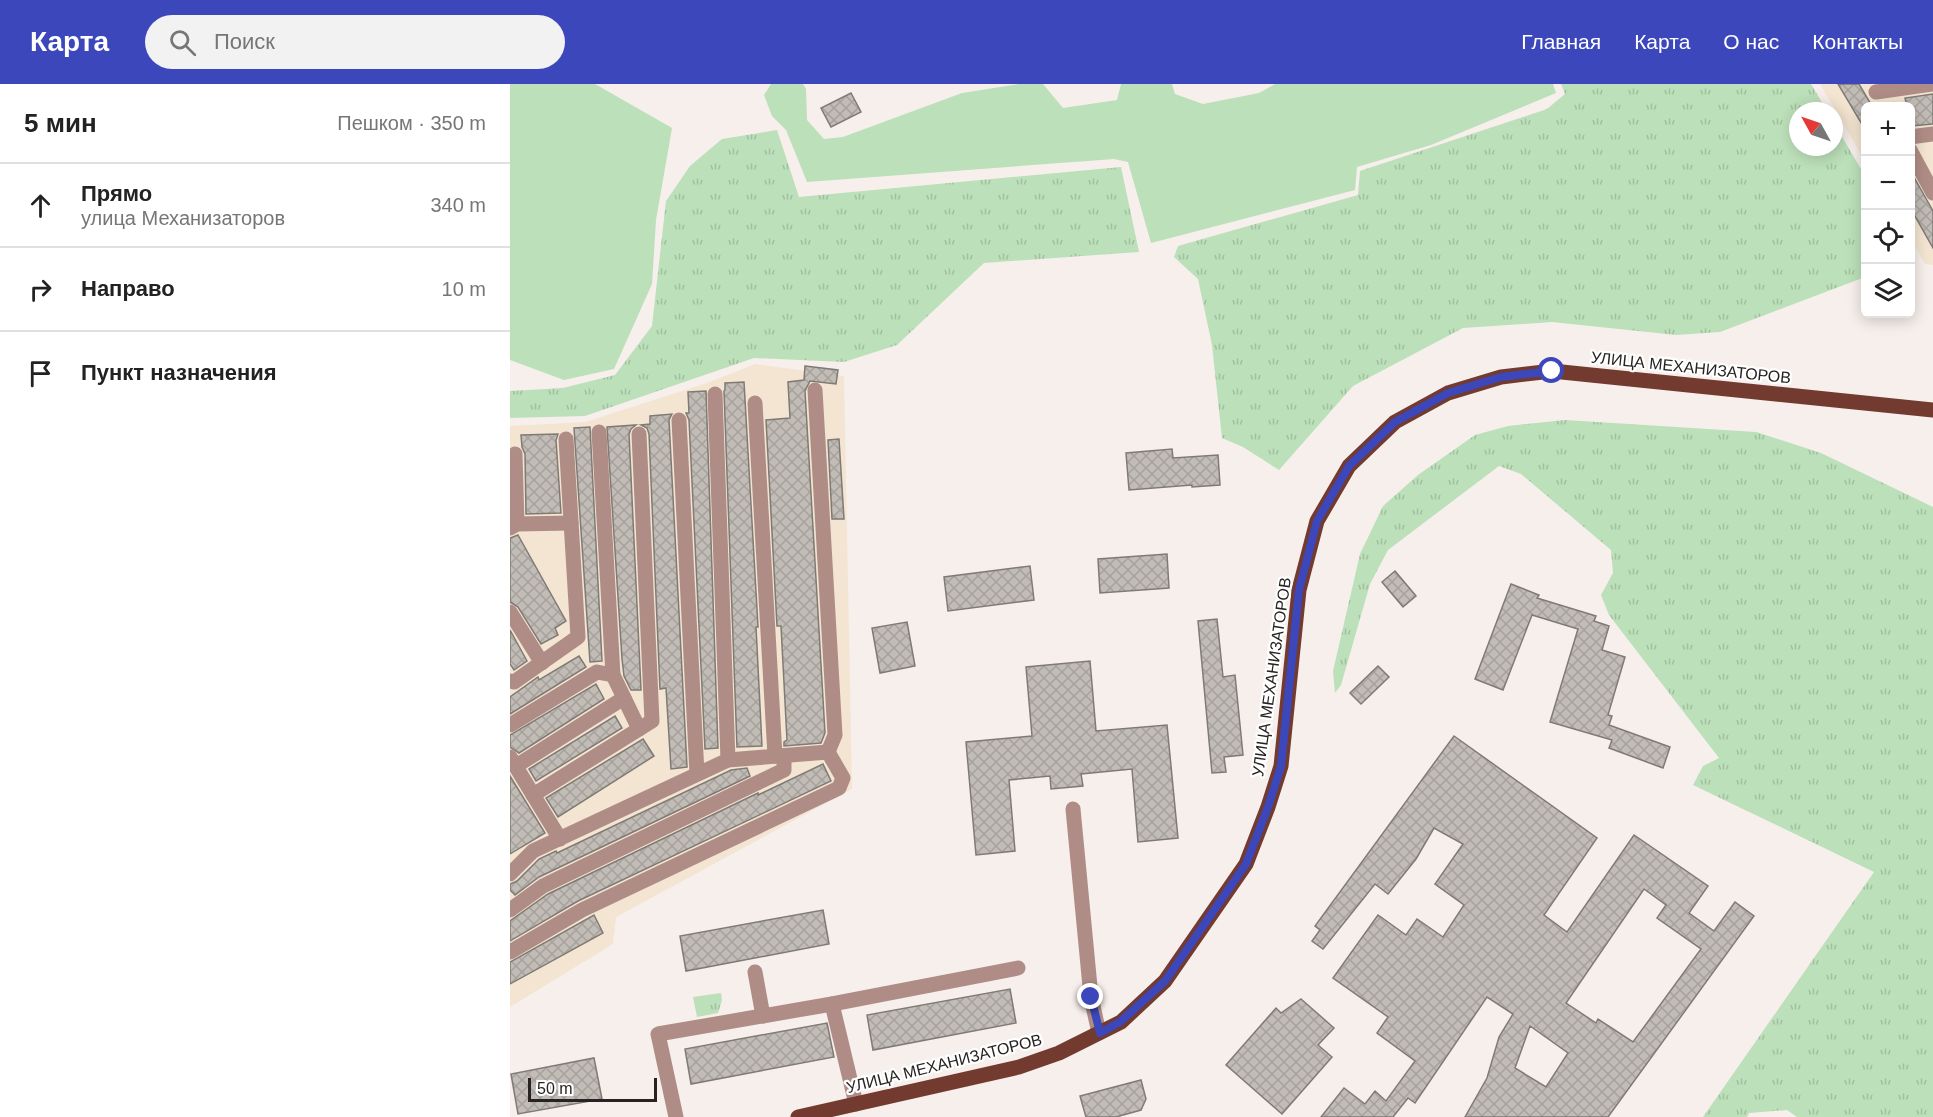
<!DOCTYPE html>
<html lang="ru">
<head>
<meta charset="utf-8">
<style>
	:root { --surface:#fff; --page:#f2f2f2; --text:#222; --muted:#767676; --line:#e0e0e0; --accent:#3c47bb }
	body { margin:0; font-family:Arial,sans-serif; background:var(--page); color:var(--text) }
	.controls { position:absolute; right:18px; top:18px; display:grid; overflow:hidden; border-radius:9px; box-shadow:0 3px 15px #0003 }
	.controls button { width:54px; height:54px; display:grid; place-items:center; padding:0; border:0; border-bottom:2px solid var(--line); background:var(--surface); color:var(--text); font:30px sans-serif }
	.compass { position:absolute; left:1279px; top:18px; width:54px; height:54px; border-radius:50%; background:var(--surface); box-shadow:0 3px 15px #0003; rotate:310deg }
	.scale { position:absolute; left:18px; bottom:15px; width:129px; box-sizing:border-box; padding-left:6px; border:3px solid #262322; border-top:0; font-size:16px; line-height:21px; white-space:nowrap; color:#262322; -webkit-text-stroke:4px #fff; paint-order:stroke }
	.stop { position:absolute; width:18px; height:18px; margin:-14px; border:4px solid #3c47bb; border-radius:50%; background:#fff }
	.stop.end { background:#3c47bb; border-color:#fff; box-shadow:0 2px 6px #0008 }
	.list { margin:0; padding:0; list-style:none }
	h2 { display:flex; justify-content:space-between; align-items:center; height:78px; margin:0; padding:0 24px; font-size:26px }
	h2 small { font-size:20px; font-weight:400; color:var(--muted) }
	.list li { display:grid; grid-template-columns:39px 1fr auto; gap:18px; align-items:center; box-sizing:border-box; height:84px; padding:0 24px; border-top:2px solid var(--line) }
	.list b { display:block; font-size:22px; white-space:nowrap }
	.list p { margin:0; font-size:20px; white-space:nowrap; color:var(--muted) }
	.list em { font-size:20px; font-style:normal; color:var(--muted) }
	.icon { flex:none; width:33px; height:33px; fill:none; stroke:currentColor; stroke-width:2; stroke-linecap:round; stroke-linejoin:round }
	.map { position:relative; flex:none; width:1423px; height:1033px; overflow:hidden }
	header { display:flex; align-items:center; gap:36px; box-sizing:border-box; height:84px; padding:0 30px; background:var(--accent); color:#fff }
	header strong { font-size:28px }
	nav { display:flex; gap:33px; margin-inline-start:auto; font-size:21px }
	.search { width:420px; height:54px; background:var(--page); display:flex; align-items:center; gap:15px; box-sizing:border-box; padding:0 21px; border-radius:33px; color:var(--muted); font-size:22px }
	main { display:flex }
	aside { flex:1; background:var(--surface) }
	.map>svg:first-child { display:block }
	.industrial { fill:#f3e5d1 }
	.grass { fill:url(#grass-tufts) }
	.garden { fill:#bce0b9 }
	.building { fill:url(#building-cross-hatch); stroke:#807a75; stroke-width:1.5; fill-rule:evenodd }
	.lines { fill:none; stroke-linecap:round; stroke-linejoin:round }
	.minor { stroke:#af8d86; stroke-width:15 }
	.major { stroke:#733b30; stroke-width:15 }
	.route { stroke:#3c47bb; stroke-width:8 }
	.labels { text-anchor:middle; stroke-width:4.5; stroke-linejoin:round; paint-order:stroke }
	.street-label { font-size:16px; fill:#262322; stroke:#fff }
</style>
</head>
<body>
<header>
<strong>Карта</strong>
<div class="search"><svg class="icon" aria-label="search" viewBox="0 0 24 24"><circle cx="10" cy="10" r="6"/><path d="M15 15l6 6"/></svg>Поиск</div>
<nav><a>Главная</a><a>Карта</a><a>О нас</a><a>Контакты</a></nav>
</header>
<main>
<aside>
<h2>5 мин<small>Пешком · 350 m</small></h2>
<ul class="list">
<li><svg class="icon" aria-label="ahead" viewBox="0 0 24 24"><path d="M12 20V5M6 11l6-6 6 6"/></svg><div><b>Прямо</b><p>улица Механизаторов</p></div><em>340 m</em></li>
<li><svg class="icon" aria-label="right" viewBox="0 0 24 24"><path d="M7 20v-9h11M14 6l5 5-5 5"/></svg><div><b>Направо</b></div><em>10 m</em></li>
<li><svg class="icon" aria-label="arrive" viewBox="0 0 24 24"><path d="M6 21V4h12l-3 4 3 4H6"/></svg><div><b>Пункт назначения</b></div></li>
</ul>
</aside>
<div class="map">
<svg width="1423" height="1033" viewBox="0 0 1423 1033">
	<defs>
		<pattern id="grass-tufts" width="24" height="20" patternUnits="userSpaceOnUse" patternTransform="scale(1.5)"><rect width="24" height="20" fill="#bce0b9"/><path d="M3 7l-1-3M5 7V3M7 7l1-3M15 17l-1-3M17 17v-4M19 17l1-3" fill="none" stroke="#a1c09f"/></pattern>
		<pattern id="building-cross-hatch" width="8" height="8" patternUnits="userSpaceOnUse" patternTransform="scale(1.5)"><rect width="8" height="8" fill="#c2bcb7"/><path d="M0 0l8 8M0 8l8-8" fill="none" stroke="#a7a19d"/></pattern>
	</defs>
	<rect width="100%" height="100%" fill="#f6efeb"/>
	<g class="industrial">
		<path d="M1310 0H1423V181L1415 180 1401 155 1400 22H1356L1355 77Z"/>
		<path d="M245 280 334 292 342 705 106 833 103 860 0 923V342L75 338 197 299Z"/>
	</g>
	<g class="grass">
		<path d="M1051 0H1301L1317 27H1288V63H1324V39L1355 92V193L1210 248 1166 251 1042 238 953 244 843 302 769 386 733 363 712 354 702 261 688 195 664 173 668 162 848 111 850 87 1037 25 1055 10Z"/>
		<path d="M267 46 289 113 611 83 629 168 474 179 387 261 334 278 244 274 75 332 0 334V307L53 304 105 291 142 242 156 117 180 82 212 55Z"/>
		<path d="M1055 336 1246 348 1311 369 1423 423V1033H1287L1277 1026 1239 1029 1237 1033H1193L1364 788 1183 701 1193 682 1209 674 1099 531 1091 511 1103 489 1101 466 1011 390 989 382 878 466 860 500 831 601 825 609 823 587 850 470 873 422 908 391 965 351 998 342Z"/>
		<path d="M211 909 212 916 208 929 187 933 183 913Z"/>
	</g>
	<g class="garden">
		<path d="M0 0H85L162 44 146 136 142 200 104 285 54 296 0 276Z"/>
		<path d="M261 0H293L296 5 297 36 314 55 333 53 452 9 509 0H533L553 24 607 16 611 0H662L665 10 693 20 749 9 765 0H1043L1046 9 921 61 847 83 845 106 641 159 618 78 604 75 297 98 276 46 262 32 254 11Z"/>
	</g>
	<g class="building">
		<path d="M1328 0H1349L1362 22H1356V47Z"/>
		<path d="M341 9 351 28 321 43 311 24Z"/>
		<path d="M1423 10V40L1401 42V22H1397L1395 14Z"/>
		<path d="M1401 88 1423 127V164L1401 125Z"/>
		<path d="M295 282 328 286 326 300 300 297 295 307 315 649 311 659 274 662V658L277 656 271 542H267L256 336 280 334 278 298 294 296Z"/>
		<path d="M234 298 248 543H246L252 662 227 663 214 307 215 306V299Z"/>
		<path d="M196 307 208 664 195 665 179 336 176 329H179L178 308Z"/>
		<path d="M162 330 159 336 177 683 161 685 156 604 150 605 139 350 137 344 131 341 140 340V332Z"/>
		<path d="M126 341 121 345 119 350 131 606H121L114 592 112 575 97 343Z"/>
		<path d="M80 343 92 577 80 578 64 344Z"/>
		<path d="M48 350 46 356 51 429 16 430 15 370 12 363 11 351Z"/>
		<path d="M329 355 334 435H322L318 356Z"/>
		<path d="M662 365 663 374 708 371 710 401 682 403V401L619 406 616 369Z"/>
		<path d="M8 451 56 537 45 544 48 551 31 560 8 523 0 518V454Z"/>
		<path d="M657 470 659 504 590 509 588 475Z"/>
		<path d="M520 482 524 516 438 527 434 493Z"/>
		<path d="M885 487 906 512 893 523 872 498Z"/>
		<path d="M1001 500 1029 511 1027 514 1086 532 1084 537 1099 542 1092 566 1115 573 1098 631 1102 632 1099 641 1160 663 1153 684 1099 664 1102 656 1040 638 1068 545 1022 531 993 606 965 595Z"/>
		<path d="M707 535 713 593 725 591 733 671 714 673 716 688 702 689 688 537Z"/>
		<path d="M397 538 405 582 370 589 362 544Z"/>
		<path d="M0 546 17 577 4 586 0 580Z"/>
		<path d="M69 572 76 583 0 630V613L28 593 29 596Z"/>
		<path d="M580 577 586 647 657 641 668 754 628 758 622 685 571 690 573 702 541 705 540 692 499 696 505 767 466 771 456 658 522 652 516 583Z"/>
		<path d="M868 582 879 593 851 620 840 609Z"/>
		<path d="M86 600 94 615 9 669 0 663V651Z"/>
		<path d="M105 632 112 644 26 697 19 685Z"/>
		<path d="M944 652 1087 754 1034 831 1057 848 1124 751 1198 802 1179 829 1204 847 1225 818 1244 832 1098 1033H955L977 994 989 953 1003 930 977 913 905 1019 898 1014 883 1033H811L834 1004 855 1020 865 1007 876 1017 905 977 867 949 878 933 823 894 868 831 896 851 907 835 933 853 954 821 925 800 953 760 924 744 906 775 878 810 865 800 813 865 802 857 810 846 805 842ZM1134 805 1156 821 1147 834 1191 865 1123 958 1088 935 1086 939 1056 919ZM1020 942 1058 969 1036 1003 1005 984Z"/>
		<path d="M133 655 144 672 48 733 36 714Z"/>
		<path d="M313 680 321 697 68 817 0 857V837L38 810 248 709V711Z"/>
		<path d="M237 684 240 692 29 793 5 811 0 806V800L7 797 29 775 46 767 47 769 221 686Z"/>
		<path d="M0 692 35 749 0 770Z"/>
		<path d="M313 826 319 860 176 887 170 852Z"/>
		<path d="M84 831 93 849 0 900V878Z"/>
		<path d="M500 905 506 939 363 966 357 931Z"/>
		<path d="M791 915 824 944 808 961 822 973 772 1030 716 981 766 924 771 929Z"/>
		<path d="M317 939 324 973 181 1000 175 965Z"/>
		<path d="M84 974 92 1015 8 1030 1 990Z"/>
		<path d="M631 996 636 1015 631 1026 606 1033H576L570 1012Z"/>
	</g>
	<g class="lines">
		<g class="minor">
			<path d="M1366 8 1422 0"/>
			<path d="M1400 53 1423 50"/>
			<path d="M1400 66 1423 109"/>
			<path d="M305 306 325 651 318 668"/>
			<path d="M205 310 218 676"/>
			<path d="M245 319 265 672"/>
			<path d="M169 336 187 690"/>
			<path d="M89 348 103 591 129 645"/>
			<path d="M5 370 7 440"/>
			<path d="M0 444 7 440 61 439"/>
			<path d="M0 528 32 579"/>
			<path d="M0 597 4 598 68 553 56 355"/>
			<path d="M0 641 87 588 103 591"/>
			<path d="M0 673 50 755"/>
			<path d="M6 682 114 614"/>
			<path d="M23 711 142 637 129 350"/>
			<path d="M563 725 581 913 589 949"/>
			<path d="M0 790 23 767 218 676 318 668 333 694 329 704 72 826 0 868"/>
			<path d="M0 826 33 802 274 686V672"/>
			<path d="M245 888 253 932"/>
			<path d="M322 920 346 1020"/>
			<path d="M166 1033 148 950 322 920 508 884"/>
		</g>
		<path class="major" d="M288 1033 509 983 549 969 611 938 655 897 736 780 758 723 771 682 789 506 807 437 839 382 885 338 938 309 991 293 1042 287 1423 326"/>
	</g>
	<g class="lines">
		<path class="route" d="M581 913 590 949 610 938 655 897 736 780 758 723 771 682 789 506 807 437 839 382 885 338 938 309 991 293 1042 287"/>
	</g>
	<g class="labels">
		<g class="street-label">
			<text transform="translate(1181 283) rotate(6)" y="6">УЛИЦА МЕХАНИЗАТОРОВ</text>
			<text transform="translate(761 593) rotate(-82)" y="6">УЛИЦА МЕХАНИЗАТОРОВ</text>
			<text transform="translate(434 979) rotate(-14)" y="6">УЛИЦА МЕХАНИЗАТОРОВ</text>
		</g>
	</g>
</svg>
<div class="controls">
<button>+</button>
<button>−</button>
<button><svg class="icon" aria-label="locate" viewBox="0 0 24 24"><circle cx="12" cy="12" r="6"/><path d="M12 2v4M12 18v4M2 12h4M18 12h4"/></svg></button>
<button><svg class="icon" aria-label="layers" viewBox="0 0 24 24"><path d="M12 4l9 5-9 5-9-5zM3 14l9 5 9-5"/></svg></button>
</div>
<svg class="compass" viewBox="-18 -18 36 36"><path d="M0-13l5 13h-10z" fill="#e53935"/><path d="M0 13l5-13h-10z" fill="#767676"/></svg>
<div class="scale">50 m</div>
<div class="stop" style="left:1042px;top:287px"></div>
<div class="stop end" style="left:581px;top:913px"></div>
</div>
</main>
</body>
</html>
